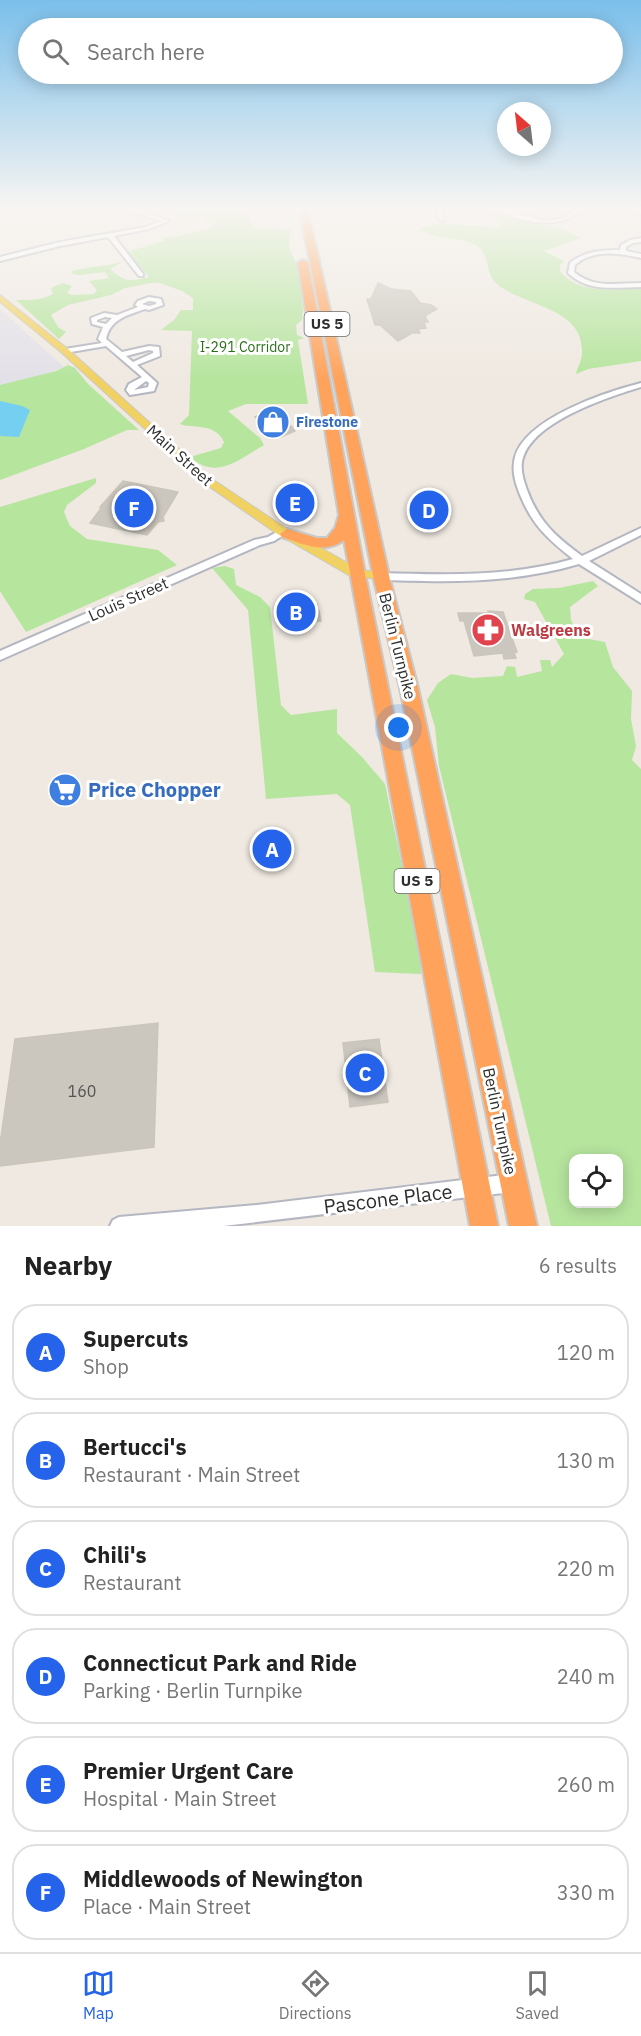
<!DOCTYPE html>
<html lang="en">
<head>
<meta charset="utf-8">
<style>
	:root { --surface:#fff; --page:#f2f2f2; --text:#222; --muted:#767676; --line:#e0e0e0; --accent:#2563eb }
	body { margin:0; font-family:"IBM Plex Sans",sans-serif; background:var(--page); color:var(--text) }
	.controls { position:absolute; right:18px; bottom:18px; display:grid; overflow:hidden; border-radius:12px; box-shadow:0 3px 15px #0003 }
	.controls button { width:54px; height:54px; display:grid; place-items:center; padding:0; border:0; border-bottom:2px solid var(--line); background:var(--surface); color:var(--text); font:30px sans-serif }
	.compass { position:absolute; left:497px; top:102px; width:54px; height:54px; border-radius:50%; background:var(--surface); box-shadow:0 3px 15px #0003; rotate:332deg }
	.you { position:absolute; left:399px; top:728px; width:21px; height:21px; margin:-15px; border:4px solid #fff; border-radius:50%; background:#1a73e8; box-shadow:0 0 0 9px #1a73e833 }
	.badge { display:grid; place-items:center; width:39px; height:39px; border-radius:50%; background:var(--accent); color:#fff; font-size:20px; font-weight:700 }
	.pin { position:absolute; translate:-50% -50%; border:3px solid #fff; box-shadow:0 2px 6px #0006 }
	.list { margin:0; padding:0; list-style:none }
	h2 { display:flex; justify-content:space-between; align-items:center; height:78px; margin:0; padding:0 24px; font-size:26px }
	h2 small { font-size:20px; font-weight:400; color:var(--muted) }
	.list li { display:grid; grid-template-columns:39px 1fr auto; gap:18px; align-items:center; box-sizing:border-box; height:96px; margin:0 12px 12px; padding:0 12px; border:2px solid var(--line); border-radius:24px }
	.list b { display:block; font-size:22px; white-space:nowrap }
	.list p { margin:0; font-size:20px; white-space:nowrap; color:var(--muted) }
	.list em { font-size:20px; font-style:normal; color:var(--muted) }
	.icon { flex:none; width:33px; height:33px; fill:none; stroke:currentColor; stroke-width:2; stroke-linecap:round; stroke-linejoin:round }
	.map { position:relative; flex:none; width:641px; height:1226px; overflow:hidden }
	.search { position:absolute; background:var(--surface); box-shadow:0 3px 15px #0003; left:18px; right:18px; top:18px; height:66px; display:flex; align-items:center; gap:15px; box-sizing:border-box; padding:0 21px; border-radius:33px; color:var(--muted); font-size:22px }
	.sheet { height:726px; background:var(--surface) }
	nav { display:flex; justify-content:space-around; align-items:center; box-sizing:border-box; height:84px; border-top:2px solid var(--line); background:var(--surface); font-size:16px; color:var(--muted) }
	nav a { display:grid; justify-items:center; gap:3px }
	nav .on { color:var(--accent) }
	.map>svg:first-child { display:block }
	.industrial { fill:#e3e1e8 }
	.green { fill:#b6e59e; fill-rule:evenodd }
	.water { fill:#75cff0 }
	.building { fill:#cbc7bf; stroke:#cbc5ba; stroke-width:1.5 }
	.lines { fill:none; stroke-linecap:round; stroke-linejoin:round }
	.minor-casing { stroke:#b4b7c1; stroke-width:4 }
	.major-casing { stroke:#c9c9c9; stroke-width:2 }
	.highway-casing { stroke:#c9c9c9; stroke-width:4 }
	.minor { fill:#fff; fill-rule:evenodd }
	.major { fill:#f2d163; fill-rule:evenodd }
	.highway { fill:#ffa35c; fill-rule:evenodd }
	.labels { text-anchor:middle; stroke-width:6; stroke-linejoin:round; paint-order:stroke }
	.far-park-label { font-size:14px; fill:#2c6e1b; stroke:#fff }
	.far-shop-label { font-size:14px; font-weight:bold; fill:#366cbe; stroke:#fff; text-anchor:start }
	.shield { fill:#fff; stroke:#6d6d6d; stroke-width:1.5 }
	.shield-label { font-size:15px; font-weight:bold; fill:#2e2e2e }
	.street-label { font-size:16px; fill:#2e2e2e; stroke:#fff }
	.health-label { font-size:16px; font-weight:bold; fill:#be3a42; stroke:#fff; text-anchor:start }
	.near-number-label { font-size:16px; fill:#555452 }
	.near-shop-label { font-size:20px; font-weight:bold; fill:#366cbe; stroke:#fff; text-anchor:start }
	.near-street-label { font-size:20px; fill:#2e2e2e; stroke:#fff }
</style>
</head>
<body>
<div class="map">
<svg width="641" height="1226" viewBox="0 0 641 1226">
	<rect width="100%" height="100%" fill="#efe9e1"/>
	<path class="industrial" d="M0 309 34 340 64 367 24 381 0 385Z"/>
	<g class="green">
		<path d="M152 207H173L185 213 202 207H228L249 217 253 228 290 230 289 248 298 268 303 310 302 320 296 325 297 335 304 338 298 340 308 404H246L228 411 260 438 264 445C239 459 217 481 190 457L221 448 224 442C215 422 192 429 180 424L189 415 192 331 161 330 174 320 181 310H193V298L182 291 160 283H151L125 288 111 295 68 305 51 315 58 327 66 332 59 339 16 300C28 300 40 301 53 294L51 288 63 283 72 286 67 293 72 295 94 294 97 290 89 281 109 278 105 272 78 275 71 273 73 271C89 266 105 267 122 262L110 269C125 283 131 281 149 277L127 252 163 241 165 239 162 237H177L215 227 202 217 178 218 179 215Z"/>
		<path d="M497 212 514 219 563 229 580 238 544 251 562 260 564 263 560 264V271C578 295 615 289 641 288V361L588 369 576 374C577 368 582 361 582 353 584 305 519 307 494 281 486 272 490 254 476 245 462 236 428 240 419 228L441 223 498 228 502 225 497 220V216L493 214Z"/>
		<path d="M68 365 75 368 88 384 139 430H127L84 449 0 480V385L56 371Z"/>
		<path d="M96 478V483L67 505 64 512 70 526 87 539 158 550 177 565 26 632 0 591V507Z"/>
		<path d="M225 566 234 569 236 585 260 597 270 607 281 705 291 715 337 709V733L362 757 385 784 420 954 421 974 375 972 350 805 337 794 266 799 248 610 212 568Z"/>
		<path d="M593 581 598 586 570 607 571 620 578 637 605 642 613 667 632 691 631 719 636 746 632 760 641 769V1226H551L439 766 435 727 427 700 438 683 451 674 472 678 503 676 507 666 515 667 517 677 542 671 540 660H550L552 667 564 654 535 602 524 599 525 594 533 589 559 588ZM574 1158H618V1204H574Z"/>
	</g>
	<path class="water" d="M0 401 22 406 30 410 19 437 0 436Z"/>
	<g class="building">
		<path d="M378 283 391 289 411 291 420 303 431 305 437 309 425 316 428 322H424L426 328 418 329 420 333H412L398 341 380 325H375L367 299H371Z"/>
		<path d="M270 411 292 427 295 431 281 437 255 417Z"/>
		<path d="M123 481 178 492 163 517 164 521 158 522 147 535 90 523 102 507H100Z"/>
		<path d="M284 494 294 499 296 498 313 506 303 514 276 500Z"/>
		<path d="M291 598 317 604 314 612 319 611 321 621 280 625 277 606 288 604Z"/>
		<path d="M488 611 503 612 517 652 514 653 516 658 504 659 503 653 474 656 464 621H460L458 613H489Z"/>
		<path d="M158 1023 154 1147 0 1166V1144L15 1039Z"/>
		<path d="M379 1039 388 1102 350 1107 343 1043Z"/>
	</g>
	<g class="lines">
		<defs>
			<g id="minor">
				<path d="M121 207H130L169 221 149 229 114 236 143 274V276H139L108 237 60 246 0 261V257L60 242 146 227 161 221Z"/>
				<path d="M439 207H446L442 210 444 221 439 220 436 210Z"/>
				<path d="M491 207C520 207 545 234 574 211L572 207H578L580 211C557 232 516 221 491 207Z"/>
				<path d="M623 207H632L641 210V214Z"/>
				<path d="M641 238V242L633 243 626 247V251L641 254V258C619 253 593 249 575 265L574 272C594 289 617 283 641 283V287C615 287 589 293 568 273L570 263C584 251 602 250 620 250L621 245 630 240Z"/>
				<path d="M149 297 161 299 163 305 149 310 145 309C128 315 110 319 106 339L122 352 149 346 159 347 160 356 137 365 157 383 154 391 130 395 126 390 129 384 142 377 106 346 65 353 61 351 65 349 102 343 98 339 103 327 92 324 91 318 104 313 117 315 138 307 135 305 138 301ZM149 301 156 302V304L149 306 142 304ZM105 317 112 318 106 324 97 322V320ZM149 350 153 351V353L133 362 126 356ZM146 381 149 383 148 387 134 390Z"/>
				<path d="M641 383V387C608 397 538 420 524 455 519 466 523 479 527 490 539 522 555 536 582 556L641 528V535L589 561 641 594V603L579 564C528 579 477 582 424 581 409 580 392 582 377 578L376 576 381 573C446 575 510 577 573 559 549 540 533 526 521 497 516 485 511 471 515 457 526 418 606 392 641 383Z"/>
				<path d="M280 527 283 528 285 534 274 541 260 545 0 660V651L254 540 268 537 275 533 277 528Z"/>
				<path d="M513 1174 519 1177 522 1183 519 1189 513 1192 223 1226H110L113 1220 119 1217 257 1205Z"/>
			</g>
			<path id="major" d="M0 295 68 349 212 479 284 527 360 570 386 573 387 576 386 579 352 577 276 533 204 483 62 353 0 302Z"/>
			<g id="highway">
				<path d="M299 207H307L390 580 418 688 537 1226H509L400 688 374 580Z"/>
				<path d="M303 260 308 263 365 574 498 1226H470L344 540C325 555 302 544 282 537L280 534 287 529 317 538H327L335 528 339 515 298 263Z"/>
			</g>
		</defs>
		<use href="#minor" class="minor-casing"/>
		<use href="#major" class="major-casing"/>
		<use href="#highway" class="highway-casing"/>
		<use href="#minor" class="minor"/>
		<use href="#major" class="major"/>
		<use href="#highway" class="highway"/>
	</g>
	<linearGradient id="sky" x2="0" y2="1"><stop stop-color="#7abfeb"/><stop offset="0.55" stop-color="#f8f5f2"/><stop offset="1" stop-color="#f8f5f2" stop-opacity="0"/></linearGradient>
	<rect width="641" height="379" fill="url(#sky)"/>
	<defs>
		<symbol id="shop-disc" viewBox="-11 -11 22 22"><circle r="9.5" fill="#3f7fe0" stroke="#fff"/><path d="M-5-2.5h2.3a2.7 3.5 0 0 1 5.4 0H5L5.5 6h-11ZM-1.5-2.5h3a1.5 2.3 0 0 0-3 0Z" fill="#fff"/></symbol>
		<symbol id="pharmacy-disc" viewBox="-11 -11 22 22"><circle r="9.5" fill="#e0444e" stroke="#fff"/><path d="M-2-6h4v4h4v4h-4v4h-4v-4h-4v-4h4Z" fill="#fff"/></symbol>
		<symbol id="supermarket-disc" viewBox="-11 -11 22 22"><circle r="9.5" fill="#3f7fe0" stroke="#fff"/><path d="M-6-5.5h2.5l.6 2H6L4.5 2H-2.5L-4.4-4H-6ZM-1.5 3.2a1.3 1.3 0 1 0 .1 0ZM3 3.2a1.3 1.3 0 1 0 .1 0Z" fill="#fff"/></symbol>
	</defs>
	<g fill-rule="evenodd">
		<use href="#shop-disc" x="254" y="403" width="38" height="38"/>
		<use href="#pharmacy-disc" x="469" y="611" width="38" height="38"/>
		<use href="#supermarket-disc" x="46" y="771" width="38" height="38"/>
	</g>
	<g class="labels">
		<g class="far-park-label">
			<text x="245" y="352">I-291 Corridor</text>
		</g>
		<g class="far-shop-label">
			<text x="296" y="427">Firestone</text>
		</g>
		<g class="shield">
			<rect x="304.5" y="312" width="45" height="24" rx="4.5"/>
			<rect x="394.5" y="869" width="45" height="24" rx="4.5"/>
		</g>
		<g class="shield-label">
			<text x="327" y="329">US 5</text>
			<text x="417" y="886">US 5</text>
		</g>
		<g class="street-label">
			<text transform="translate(180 455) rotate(42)" y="6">Main Street</text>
			<text transform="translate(128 599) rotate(-24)" y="6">Louis Street</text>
			<text transform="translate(398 646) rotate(76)" y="6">Berlin Turnpike</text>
			<text transform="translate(500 1121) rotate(78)" y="6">Berlin Turnpike</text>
		</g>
		<g class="health-label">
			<text x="511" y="636">Walgreens</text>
		</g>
		<g class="near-number-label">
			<text x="82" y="1097">160</text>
		</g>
		<g class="near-shop-label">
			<text x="88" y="797">Price Chopper</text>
		</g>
		<g class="near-street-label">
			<text transform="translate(388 1199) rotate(-7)" y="7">Pascone Place</text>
		</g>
	</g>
</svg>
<div class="controls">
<button><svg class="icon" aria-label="locate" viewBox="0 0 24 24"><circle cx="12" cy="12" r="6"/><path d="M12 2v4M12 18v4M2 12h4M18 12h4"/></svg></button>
</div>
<svg class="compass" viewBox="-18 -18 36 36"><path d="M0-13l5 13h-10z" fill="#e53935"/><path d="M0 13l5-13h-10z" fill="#767676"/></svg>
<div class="you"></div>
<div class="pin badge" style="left:272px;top:849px">A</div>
<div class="pin badge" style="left:296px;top:612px">B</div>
<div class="pin badge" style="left:365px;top:1073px">C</div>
<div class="pin badge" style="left:429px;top:510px">D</div>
<div class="pin badge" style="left:295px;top:503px">E</div>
<div class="pin badge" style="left:134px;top:508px">F</div>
<div class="search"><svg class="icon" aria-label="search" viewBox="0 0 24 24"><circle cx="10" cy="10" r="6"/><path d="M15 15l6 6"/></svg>Search here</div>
</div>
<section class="sheet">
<h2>Nearby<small>6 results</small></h2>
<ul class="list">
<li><span class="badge">A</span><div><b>Supercuts</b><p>Shop</p></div><em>120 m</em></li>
<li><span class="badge">B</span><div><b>Bertucci's</b><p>Restaurant · Main Street</p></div><em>130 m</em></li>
<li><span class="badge">C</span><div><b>Chili's</b><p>Restaurant</p></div><em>220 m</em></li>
<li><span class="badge">D</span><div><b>Connecticut Park and Ride</b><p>Parking · Berlin Turnpike</p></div><em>240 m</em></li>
<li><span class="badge">E</span><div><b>Premier Urgent Care</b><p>Hospital · Main Street</p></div><em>260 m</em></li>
<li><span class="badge">F</span><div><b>Middlewoods of Newington</b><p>Place · Main Street</p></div><em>330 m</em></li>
</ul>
</section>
<nav>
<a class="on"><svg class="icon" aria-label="map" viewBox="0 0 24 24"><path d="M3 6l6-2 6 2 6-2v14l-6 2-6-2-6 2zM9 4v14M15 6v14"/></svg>Map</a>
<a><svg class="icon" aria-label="directions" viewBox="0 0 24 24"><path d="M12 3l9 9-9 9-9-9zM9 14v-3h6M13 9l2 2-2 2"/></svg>Directions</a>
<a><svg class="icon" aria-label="saved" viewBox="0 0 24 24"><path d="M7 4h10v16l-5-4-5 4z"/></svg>Saved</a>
</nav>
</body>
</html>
